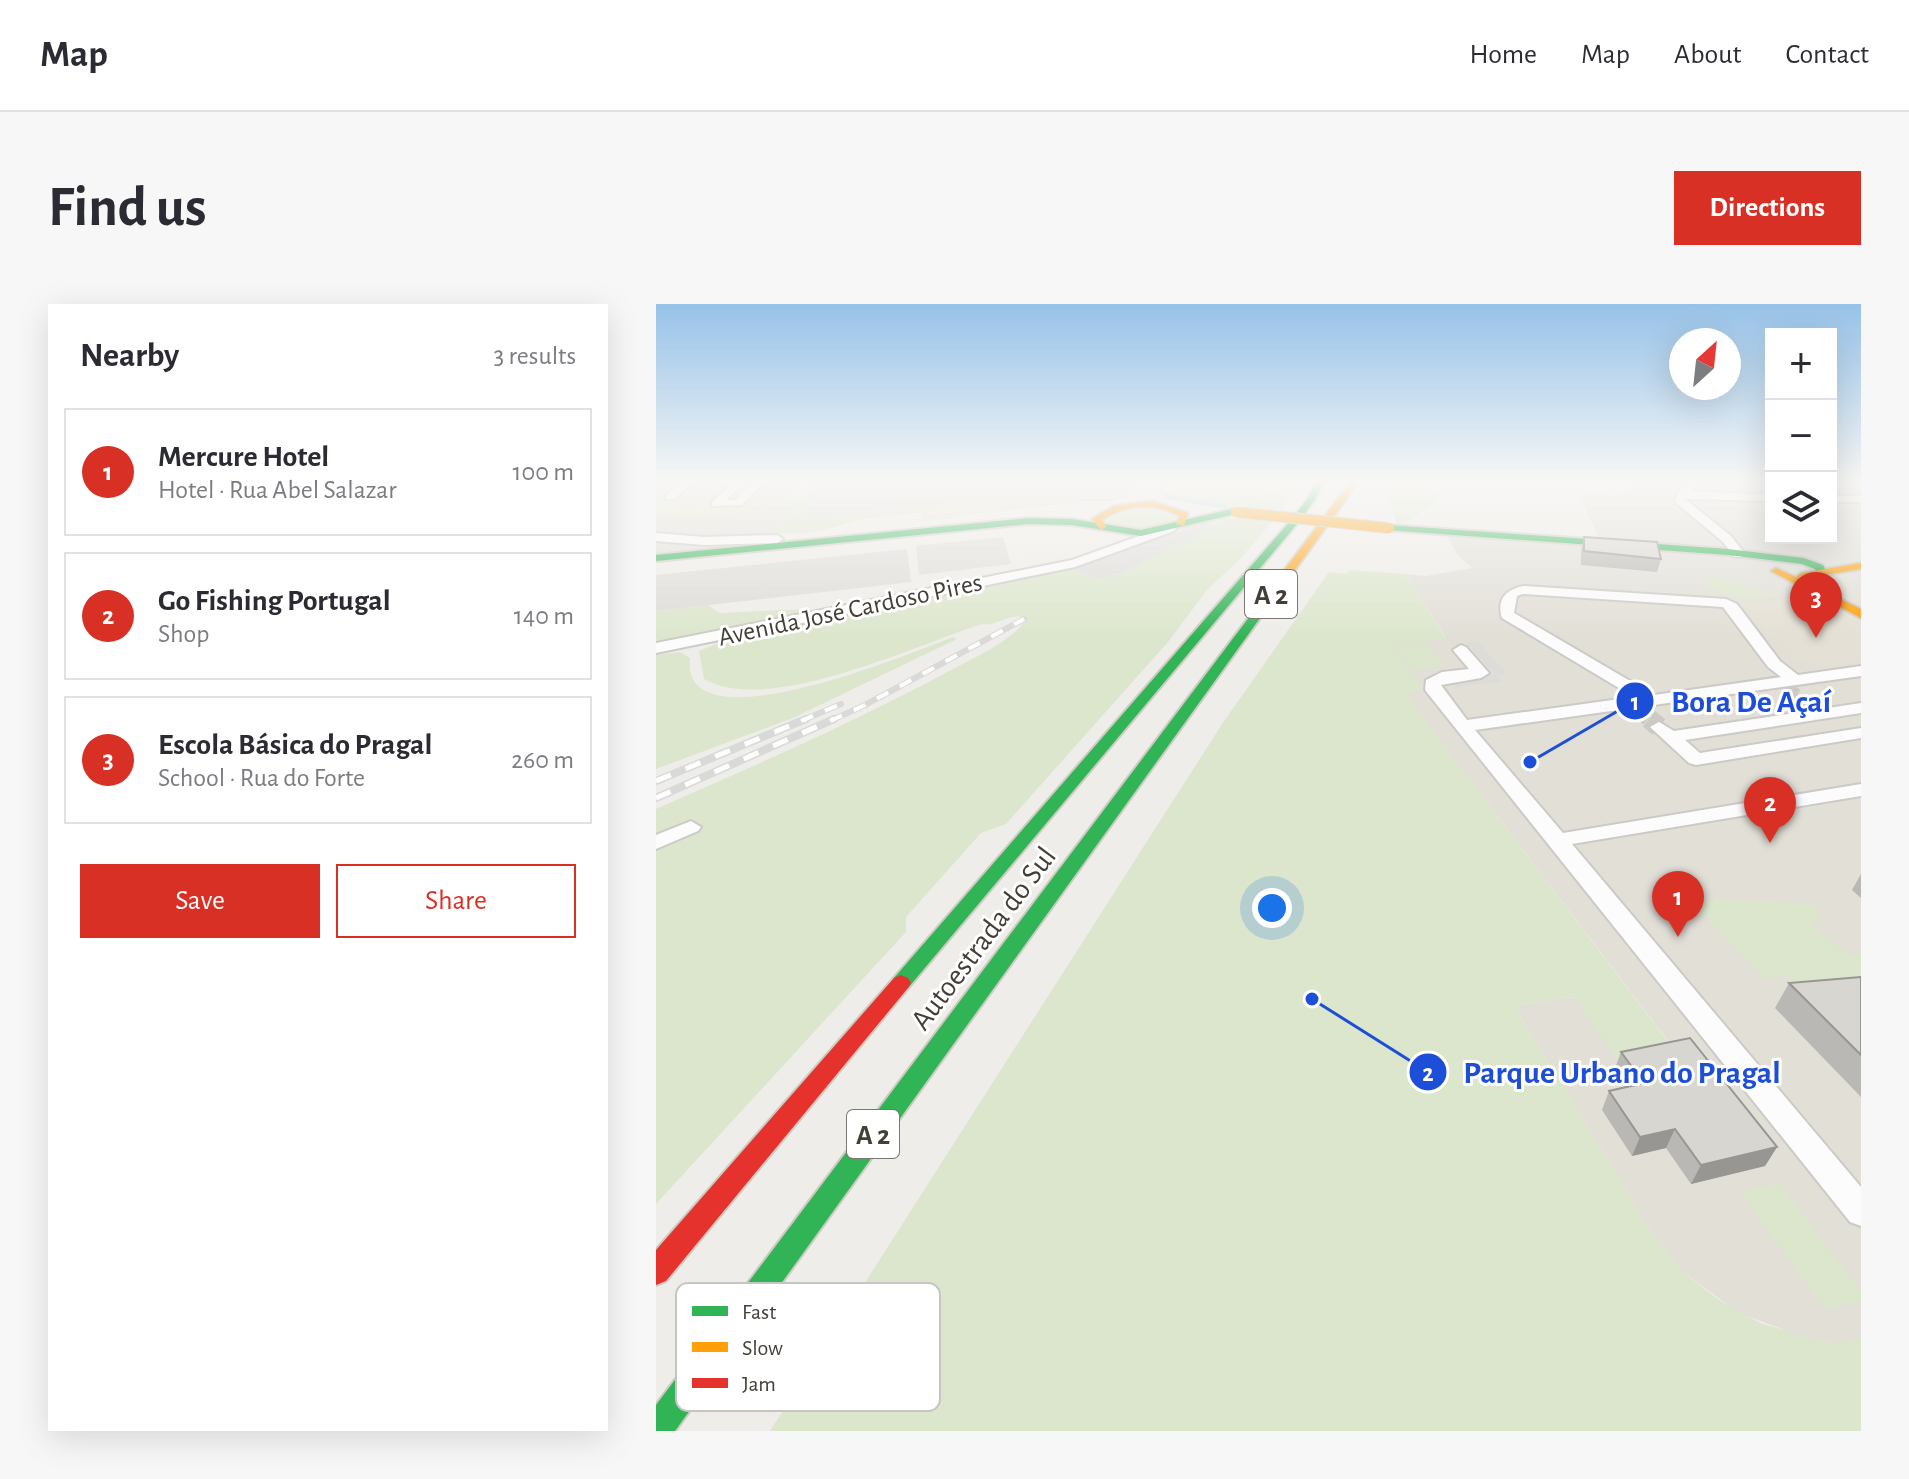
<!DOCTYPE html>
<html lang="en">
<head>
<meta charset="utf-8">
<style>
	:root { --surface:#fff; --page:#f7f7f7; --text:#2b2b33; --muted:#7c7c81; --line:#e1e1e2; --accent:#d93025 }
	body { margin:0; font-family:"Alegreya Sans",sans-serif; background:var(--page); color:var(--text) }
	.controls { position:absolute; right:24px; top:24px; display:grid; overflow:hidden; border-radius:0px; box-shadow:0 8px 32px #0002 }
	.controls button { width:72px; height:72px; display:grid; place-items:center; padding:0; border:0; border-bottom:2px solid var(--line); background:var(--surface); color:var(--text); font:40px sans-serif }
	.compass { position:absolute; left:1013px; top:24px; width:72px; height:72px; border-radius:50%; background:var(--surface); box-shadow:0 8px 32px #0002; rotate:27deg }
	.you { position:absolute; left:616px; top:604px; width:28px; height:28px; margin:-20px; border:6px solid #fff; border-radius:50%; background:#1a73e8; box-shadow:0 0 0 12px #1a73e833 }
	.badge { display:grid; place-items:center; width:52px; height:52px; border-radius:50%; background:var(--accent); color:#fff; font-size:26px; font-weight:700 }
	.pin { position:absolute; translate:-50% -66px; filter:drop-shadow(0 2px 4px #0008) }
	.pin::after { content:''; position:absolute; top:42px; width:28px; height:24px; background:inherit; clip-path:polygon(0 0,100% 0,50% 100%) }
	.list { margin:0; padding:0; list-style:none }
	h2 { display:flex; justify-content:space-between; align-items:center; height:104px; margin:0; padding:0 32px; font-size:34px }
	h2 small { font-size:26px; font-weight:400; color:var(--muted) }
	.list li { display:grid; grid-template-columns:52px 1fr auto; gap:24px; align-items:center; box-sizing:border-box; height:128px; margin:0 16px 16px; padding:0 16px; border:2px solid var(--line); border-radius:0px }
	.list b { display:block; font-size:30px; white-space:nowrap }
	.list p { margin:0; font-size:26px; white-space:nowrap; color:var(--muted) }
	.list em { font-size:26px; font-style:normal; color:var(--muted) }
	.actions { display:flex; gap:16px; padding:24px 32px }
	.actions a { flex:1; padding:18px 0; border:2px solid var(--accent); border-radius:0px; text-align:center; font-size:28px; color:var(--accent) }
	.actions .main { background:var(--accent); color:#fff }
	.icon { flex:none; width:44px; height:44px; fill:none; stroke:currentColor; stroke-width:2; stroke-linecap:round; stroke-linejoin:round }
	.map { position:relative; flex:none; width:1205px; height:1127px; overflow:hidden; border-radius:0px }
	header { display:flex; align-items:center; gap:48px; box-sizing:border-box; height:112px; padding:0 40px; background:var(--surface); border-bottom:2px solid var(--line) }
	header strong { font-size:38px }
	nav { display:flex; gap:44px; margin-inline-start:auto; font-size:28px }
	.intro { display:flex; align-items:center; justify-content:space-between; box-sizing:border-box; height:192px; padding:0 48px }
	h1 { margin:0; font-size:56px }
	.button { padding:20px 36px; border-radius:0px; background:var(--accent); color:#fff; font-size:28px; font-weight:700 }
	main { display:flex; gap:48px; padding:0 48px }
	aside { flex:1; background:var(--surface); border-radius:0px; box-shadow:0 8px 32px #0002 }
	.map>svg:first-child { display:block }
	.residential { fill:#e2dfd7 }
	.industrial { fill:#e0ddd9 }
	.education { fill:#e4e0d5 }
	.medical { fill:#e9deda }
	.green { fill:#dce6cc }
	.parking { fill:#dedcd9 }
	.lines { fill:none; stroke-linecap:round; stroke-linejoin:round }
	.stream { stroke:#bfd7e8; stroke-width:4 }
	.street-tunnel-far1 { stroke:#cdcac5; stroke-width:15; stroke-dasharray:15 8; stroke-linecap:butt }
	.street-tunnel { stroke:#cdcac5; stroke-width:20; stroke-dasharray:20 10; stroke-linecap:butt }
	.street-casing { stroke:#cccac7; stroke-width:4 }
	.fast-casing { stroke:#cccac1; stroke-width:4 }
	.slow-casing { stroke:#cccac1; stroke-width:4 }
	.jam-casing { stroke:#cccac1; stroke-width:4 }
	.street { fill:#fdfcfc; fill-rule:evenodd }
	.fast { fill:#30b455; fill-rule:evenodd }
	.slow { fill:#ff9f0a; fill-rule:evenodd }
	.jam { fill:#e5322d; fill-rule:evenodd }
	.rail-far1-casing { stroke:#d9d9d8; stroke-width:6 }
	.rail-casing { stroke:#d9d9d8; stroke-width:8 }
	.rail-far1 { stroke:#fff; stroke-width:4; stroke-dasharray:13; stroke-linecap:butt }
	.rail { stroke:#fff; stroke-width:5; stroke-dasharray:16; stroke-linecap:butt }
	.slow-bridge-casing { stroke:#cfc8b9; stroke-width:12; stroke-linecap:butt }
	.slow-bridge { stroke:#ff9f0a; stroke-width:10 }
	.wall { fill:#bab8b4 }
	.shaded-wall { fill:#979692 }
	.building { fill:#d8d6d1; stroke:#979692; stroke-width:2 }
	.labels { text-anchor:middle; stroke-width:6; stroke-linejoin:round; paint-order:stroke }
	.far-street-label { font-size:26px; fill:#433e36; stroke:#fff }
	.shield { fill:#fff; stroke:#7b7872; stroke-width:2 }
	.shield-label { font-size:28px; font-weight:bold; fill:#433e36 }
	.street-label { font-size:30px; fill:#433e36; stroke:#fff }
	.key { fill:#fff; stroke:#c7c5c3; stroke-width:2 }
	.key-label { font-size:22px; fill:#433e36 }
	.leader { fill:none; stroke:#1d4ed8; stroke-width:3 }
	.callout-dot { fill:#1d4ed8; stroke:#fff; stroke-width:3 }
	.mark-label { font-size:24px; text-anchor:middle; font-weight:bold; fill:#fff }
	.callout-label { font-size:32px; text-anchor:middle; font-weight:bold; fill:#1d4ed8; stroke:#fff; stroke-width:6; stroke-linejoin:round; paint-order:stroke }
</style>
</head>
<body>
<header>
<strong>Map</strong>
<nav><a>Home</a><a>Map</a><a>About</a><a>Contact</a></nav>
</header>
<div class="intro"><h1>Find us</h1><a class="button">Directions</a></div>
<main>
<aside>
<h2>Nearby<small>3 results</small></h2>
<ul class="list">
<li><span class="badge">1</span><div><b>Mercure Hotel</b><p>Hotel · Rua Abel Salazar</p></div><em>100 m</em></li>
<li><span class="badge">2</span><div><b>Go Fishing Portugal</b><p>Shop</p></div><em>140 m</em></li>
<li><span class="badge">3</span><div><b>Escola Básica do Pragal</b><p>School · Rua do Forte</p></div><em>260 m</em></li>
</ul>
<div class="actions"><a class="main">Save</a><a>Share</a></div>
</aside>
<div class="map">
<svg width="1205" height="1127" viewBox="0 0 1205 1127">
	<rect width="100%" height="100%" fill="#efede9"/>
	<g class="residential">
		<path d="M0 176H146L126 201 148 203 136 209 116 230 119 239 0 252Z"/>
		<path d="M981 176H1115V234H1175V176H1205V1036L1196 1039H1174L1150 1034 1083 1009 1027 968 995 928 858 702 918 692 1019 746 747 388 768 386 733 340 790 334 750 270 770 272 816 264 801 250 792 233 943 235 924 192 935 189 961 192Z"/>
	</g>
	<path class="industrial" d="M347 233 355 260 263 271 260 242Z"/>
	<path class="education" d="M1155 292 1205 318V358L1172 363 1137 355 1082 299Z"/>
	<path class="medical" d="M146 176H494L472 193 447 199 426 198 306 210 296 214 267 217 262 216 267 214 264 208 200 216 151 229 116 230 136 209 146 203 126 202Z"/>
	<g class="green">
		<path d="M146 176H154L150 178H154L151 198H156L153 207 147 212H156L157 215 369 193 354 198 206 215 164 227 116 230 136 209 146 203 126 202Z"/>
		<path d="M489 176H494C473 193 454 202 426 198L262 216 438 194 467 186Z"/>
		<path d="M513 176H628C614 184 593 200 577 203 562 205 513 199 505 186Z"/>
		<path d="M635 176H642V179L623 209 584 204Z"/>
		<path d="M738 176H771L765 183 790 188 755 216 742 220 731 194Z"/>
		<path d="M25 195 17 203 97 200 62 216 0 212V196Z"/>
		<path d="M499 204 520 212 519 216C496 226 472 230 449 217L469 205Z"/>
		<path d="M566 214 618 216 582 257 551 286 512 338 350 520 325 529 250 613V628L0 900V505C100 461 199 418 295 366 316 355 358 336 370 315 354 307 341 323 326 320 257 342 112 412 48 375L43 347 72 335 413 264 442 275 474 264 533 235Z"/>
		<path d="M693 266 750 270 790 335 734 340 769 386 748 389 1019 747 964 759 918 692 858 702 995 928 1027 968 1063 996 1104 1019 1174 1039 1205 1036V1127H114L566 420 673 268 690 270Z"/>
		<path d="M1054 270 1122 292C1099 298 1066 296 1049 278Z"/>
		<path d="M52 301 64 309 150 305 139 312 0 337V307Z"/>
		<path d="M297 333 301 335 137 414 0 465V351L24 348 34 354C23 447 260 347 297 333Z"/>
		<path d="M769 339 789 362 756 366 738 342Z"/>
		<path d="M1032 594 1153 599 1166 607V615H1153L1169 634 1194 651 1205 648V683L1154 696 1130 671 1110 676Z"/>
		<path d="M1123 879 1205 988V997L1169 1006 1085 888Z"/>
	</g>
	<g class="parking">
		<path d="M155 176H221L213 177 215 186 309 176H366L365 179 368 180 370 176H436L408 184 344 191 345 193 156 215V212H146L147 208 153 207 156 199H150Z"/>
		<path d="M543 217H559L533 236 465 269 442 275 413 264 522 228Z"/>
		<path d="M251 245 255 278 0 307V271Z"/>
		<path d="M822 338 851 370 840 371 846 378 800 383 795 376 840 371 810 339Z"/>
	</g>
	<g class="lines">
		<path class="stream" d="M512 176 504 186 511 193 571 203"/>
		<g class="street-tunnel-far1">
			<path d="M1128 384 1155 402"/>
			<path d="M981 405 995 417"/>
		</g>
		<path class="street-tunnel" d="M993 415 1003 423"/>
		<defs>
			<g id="street">
				<path d="M30 176H41L18 195H10V191Z"/>
				<path d="M80 176H91L70 196H79L99 176H110L86 201 56 202V198Z"/>
				<path d="M1034 176H1044L1036 187 1115 191V197L1029 195 1075 232 1089 250 1087 253H1079L1067 238 1019 198 1021 190Z"/>
				<rect x="1175" y="192" width="30" height="6"/>
				<path d="M514 221 520 225 518 227 419 263 0 349V339L416 256Z"/>
				<path d="M0 229 48 233 121 231 127 235 121 239 48 241 0 237Z"/>
				<path d="M867 282 1070 295 1081 300 1124 357 1142 371 1205 362V372L819 426 907 529 1205 480V492L916 540 1205 883V922L1194 918 769 386 770 376 786 368 813 365 797 346 805 341 810 343 833 369 825 374 785 381 811 416 978 393 846 314C840 295 850 286 867 282ZM867 290 1067 303 1112 363 1125 373 998 391 858 309 861 292Z"/>
				<path d="M1205 399V409L1029 436 1044 449 1205 424V434L1040 461 1033 459 994 423 1003 418 1018 427Z"/>
				<path d="M35 517 45 523 42 527 0 545V531Z"/>
			</g>
			<g id="fast">
				<path d="M660 176H668L660 194 641 220 252 684H238L235 679 238 674 635 216 652 194Z"/>
				<path d="M576 205 579 210 485 232 416 221 372 220 0 257V251L372 214 416 215 485 226Z"/>
				<path d="M733 221 1072 245 1148 254 1167 261 1171 269 1162 271 1159 265 1146 260 1072 251 730 226V222Z"/>
				<path d="M621 276 630 278 19 1127H0V1101Z"/>
			</g>
			<g id="slow">
				<path d="M696 176H704L629 280H621V276Z"/>
				<path d="M496 197 532 209 528 222 520 220 524 212C498 199 471 199 446 216L450 223 445 226 436 215 458 202Z"/>
				<path d="M1205 259V265L1144 275 1205 305V314L1115 267 1120 264 1140 273 1145 269Z"/>
			</g>
			<path id="jam" d="M245 671 252 674 255 679 252 684 10 977 0 981V946L238 674Z"/>
		</defs>
		<use href="#street" class="street-casing"/>
		<use href="#fast" class="fast-casing"/>
		<use href="#slow" class="slow-casing"/>
		<use href="#jam" class="jam-casing"/>
		<use href="#street" class="street"/>
		<use href="#fast" class="fast"/>
		<use href="#slow" class="slow"/>
		<use href="#jam" class="jam"/>
		<defs>
			<g id="rail-far1">
				<path d="M145 417 185 400"/>
				<path d="M174 417 209 401 368 315"/>
			</g>
			<g id="rail">
				<path d="M0 477 150 415"/>
				<path d="M0 494 178 415"/>
			</g>
		</defs>
		<use href="#rail-far1" class="rail-far1-casing"/>
		<use href="#rail" class="rail-casing"/>
		<use href="#rail-far1" class="rail-far1"/>
		<use href="#rail" class="rail"/>
		<defs>
			<path id="slow-bridge" d="M580 208 733 224"/>
		</defs>
		<use href="#slow-bridge" class="slow-bridge-casing"/>
		<use href="#slow-bridge" class="slow-bridge"/>
	</g>
	<g class="wall">
		<path d="M928 233 1005 255 1001 268 925 261V246Z"/>
		<path d="M1205 570V594L1196 586Z"/>
		<path d="M1205 673V793L1119 704 1133 679Z"/>
		<path d="M965 748 1121 843 1109 862 1035 880 1010 844 976 852 946 806 953 787 969 783 958 767Z"/>
	</g>
	<g class="shaded-wall">
		<path d="M1019 825 1010 844 976 852 984 833Z"/>
		<path d="M1121 843 1109 862 1035 880 1045 861Z"/>
	</g>
	<g class="building">
		<path d="M928 233 1001 238 1005 255 928 247Z"/>
		<path d="M1205 673V751L1133 679Z"/>
		<path d="M1034 734 1121 843 1045 861 1019 825 984 833 953 787 988 779 965 748Z"/>
	</g>
	<linearGradient id="sky" x2="0" y2="1"><stop stop-color="#97c2e8"/><stop offset="0.53" stop-color="#f8f7f5"/><stop offset="1" stop-color="#f8f7f5" stop-opacity="0"/></linearGradient>
	<rect width="1205" height="334" fill="url(#sky)"/>
	<g class="labels">
		<g class="far-street-label">
			<text transform="translate(194 305) rotate(-12)" y="9">Avenida José Cardoso Pires</text>
		</g>
		<g class="shield">
			<rect x="589" y="266" width="52" height="48" rx="6"/>
			<rect x="191" y="806" width="52" height="48" rx="6"/>
		</g>
		<g class="shield-label">
			<text x="615" y="300">A 2</text>
			<text x="217" y="840">A 2</text>
		</g>
		<g class="street-label">
			<text transform="translate(327 634) rotate(-53)" y="10">Autoestrada do Sul</text>
		</g>
	</g>
	<rect x="20" y="979" width="264" height="128" rx="12" class="key"/>
	<rect x="36" y="1002" width="36" height="10" fill="#30b455"/>
	<rect x="36" y="1038" width="36" height="10" fill="#ff9f0a"/>
	<rect x="36" y="1074" width="36" height="10" fill="#e5322d"/>
	<g class="key-label">
		<text x="86" y="1015">Fast</text>
		<text x="86" y="1051">Slow</text>
		<text x="86" y="1087">Jam</text>
	</g>
	<path class="leader" d="M874 458L979 397M656 695L772 768"/>
	<g class="callout-dot">
		<circle cx="874" cy="458" r="8"/>
		<circle cx="656" cy="695" r="8"/>
		<circle cx="979" cy="397" r="20"/>
		<circle cx="772" cy="768" r="20"/>
	</g>
	<g class="mark-label">
		<text x="979" y="406">1</text>
		<text x="772" y="777">2</text>
	</g>
	<g class="callout-label">
		<text x="1095" y="408">Bora De Açaí</text>
		<text x="966" y="779">Parque Urbano do Pragal</text>
	</g>
</svg>
<div class="controls">
<button>+</button>
<button>−</button>
<button><svg class="icon" aria-label="layers" viewBox="0 0 24 24"><path d="M12 4l9 5-9 5-9-5zM3 14l9 5 9-5"/></svg></button>
</div>
<svg class="compass" viewBox="-18 -18 36 36"><path d="M0-13l5 13h-10z" fill="#e53935"/><path d="M0 13l5-13h-10z" fill="#7c7c81"/></svg>
<div class="you"></div>
<div class="pin badge" style="left:1022px;top:633px">1</div>
<div class="pin badge" style="left:1114px;top:539px">2</div>
<div class="pin badge" style="left:1160px;top:334px">3</div>
</div>
</main>
</body>
</html>
